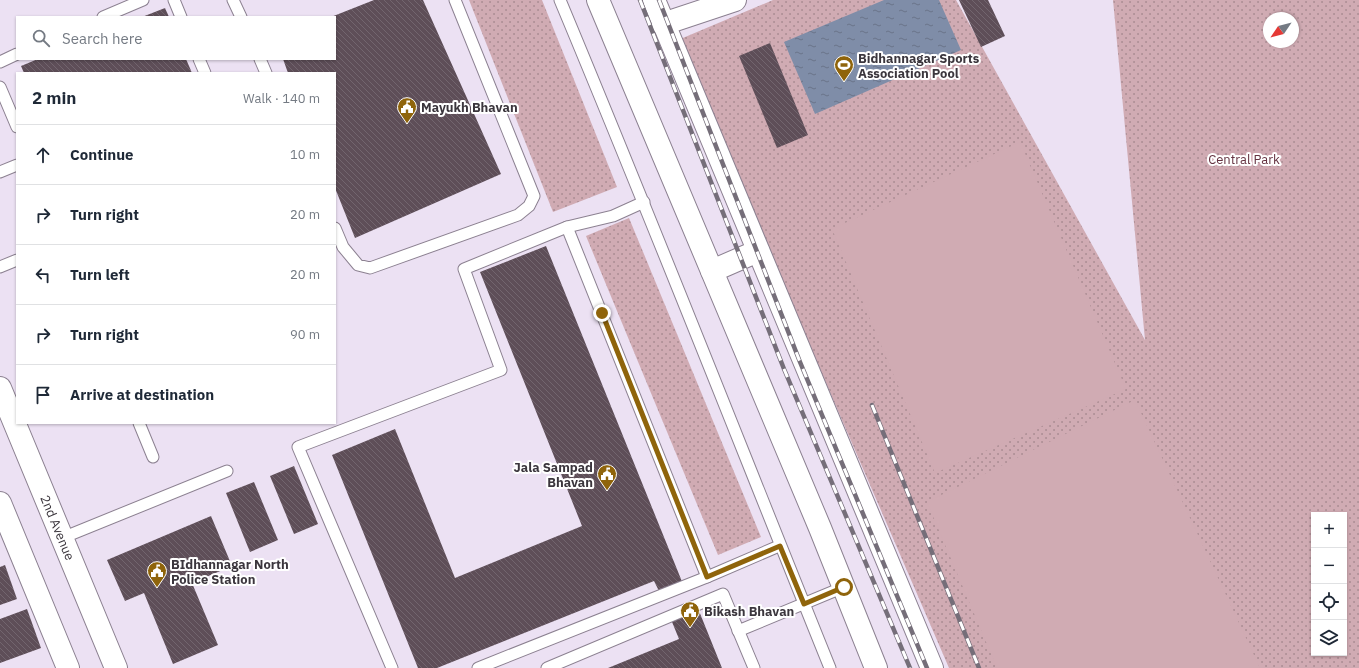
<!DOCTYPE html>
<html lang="en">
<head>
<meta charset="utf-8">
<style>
	:root { --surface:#fff; --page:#f6f6f7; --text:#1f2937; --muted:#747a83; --line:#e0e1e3 }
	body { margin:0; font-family:"IBM Plex Sans",sans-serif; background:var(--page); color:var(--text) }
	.controls { position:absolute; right:12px; bottom:12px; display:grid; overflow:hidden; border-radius:0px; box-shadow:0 1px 3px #0004 }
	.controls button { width:36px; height:36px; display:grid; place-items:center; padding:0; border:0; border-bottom:1px solid var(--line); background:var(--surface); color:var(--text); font:20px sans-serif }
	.compass { position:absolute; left:1263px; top:12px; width:36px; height:36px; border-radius:50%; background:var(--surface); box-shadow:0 1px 3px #0004; rotate:235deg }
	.stop { position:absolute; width:12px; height:12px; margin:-9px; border:3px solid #8f640b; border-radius:50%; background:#fff }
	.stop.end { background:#8f640b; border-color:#fff; box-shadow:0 1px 4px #0008 }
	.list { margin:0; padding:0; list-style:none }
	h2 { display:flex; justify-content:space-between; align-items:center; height:52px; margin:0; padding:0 16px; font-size:17px }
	h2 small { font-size:13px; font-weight:400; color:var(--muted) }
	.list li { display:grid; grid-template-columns:26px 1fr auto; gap:12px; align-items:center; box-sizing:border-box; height:60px; padding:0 16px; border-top:1px solid var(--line) }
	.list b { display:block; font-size:15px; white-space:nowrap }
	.list em { font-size:13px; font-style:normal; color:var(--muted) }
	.icon { flex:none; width:22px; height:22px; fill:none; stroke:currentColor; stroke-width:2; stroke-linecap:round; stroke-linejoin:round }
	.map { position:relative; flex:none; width:1359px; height:668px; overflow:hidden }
	.search { position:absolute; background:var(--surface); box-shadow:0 1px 3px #0004; left:16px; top:16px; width:320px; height:44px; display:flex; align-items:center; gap:10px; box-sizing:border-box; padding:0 14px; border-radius:0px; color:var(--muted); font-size:15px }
	.panel { position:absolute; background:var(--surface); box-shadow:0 1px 3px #0004; left:16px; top:72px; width:320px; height:352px; border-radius:0px }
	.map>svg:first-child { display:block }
	.grass { fill:url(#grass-dots); fill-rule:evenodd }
	.pitch { fill:#d0abb3 }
	.water { fill:url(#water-ripples) }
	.building { fill:url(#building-back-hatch) }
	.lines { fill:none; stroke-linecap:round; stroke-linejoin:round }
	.lane-casing { stroke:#8c8191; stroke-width:13 }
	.street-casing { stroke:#8c8191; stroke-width:24 }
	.secondary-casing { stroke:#8c8191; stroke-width:24 }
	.lane { stroke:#fff; stroke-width:11 }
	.street { stroke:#fff; stroke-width:22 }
	.secondary { stroke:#fff; stroke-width:22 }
	.rail-casing { stroke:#756e79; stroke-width:4.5 }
	.rail { stroke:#fff; stroke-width:3; stroke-dasharray:9; stroke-linecap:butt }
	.route { stroke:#8f640b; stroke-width:5 }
	.labels { text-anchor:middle; stroke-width:4; stroke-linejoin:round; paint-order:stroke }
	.poi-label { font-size:13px; font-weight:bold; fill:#3b363d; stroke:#fff; text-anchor:start }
	.park-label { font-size:13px; fill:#643240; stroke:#fff }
	.street-label { font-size:13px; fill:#3b363d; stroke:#fff }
</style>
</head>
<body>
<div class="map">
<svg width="1359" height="668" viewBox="0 0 1359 668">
	<defs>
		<pattern id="grass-dots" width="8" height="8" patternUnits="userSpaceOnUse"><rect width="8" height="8" fill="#d0abb3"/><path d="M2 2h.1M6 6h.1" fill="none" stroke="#aa8c93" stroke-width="1.8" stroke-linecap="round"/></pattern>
		<pattern id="water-ripples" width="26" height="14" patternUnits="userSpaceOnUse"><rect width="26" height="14" fill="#7f8da8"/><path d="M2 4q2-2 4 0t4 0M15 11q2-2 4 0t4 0" fill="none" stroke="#69748a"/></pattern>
		<pattern id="building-back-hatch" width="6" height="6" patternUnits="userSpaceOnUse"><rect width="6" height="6" fill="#5e4e58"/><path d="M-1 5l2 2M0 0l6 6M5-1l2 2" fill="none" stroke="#72656e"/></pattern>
	</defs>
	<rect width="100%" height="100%" fill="#ece1f3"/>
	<g class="grass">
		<path d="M469 0H542L617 187 553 212Z"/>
		<path d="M773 0H956L1145 340 1113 0H1359V668H949L678 40ZM1269 18H1293V42H1269ZM1314 515H1344V653H1314Z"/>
		<path d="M629 218 761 537 718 555 586 236Z"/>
	</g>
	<g class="pitch">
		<path d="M1020 142 1126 389 935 473 832 229Z"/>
		<path d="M1135 400 1260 668H997L927 502Z"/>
	</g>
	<path class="water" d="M884 0H939L961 50 815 114 784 42Z"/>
	<g class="building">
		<path d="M374 0H423L501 174 355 238 335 188V73H288L283 59H335V17H331Z"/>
		<path d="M959 0H988L1005 36 981 47Z"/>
		<path d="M165 8 169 17H142Z"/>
		<path d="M770 43 808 135 777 148 739 56Z"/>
		<path d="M38 59H186L192 73H24L21 66Z"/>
		<path d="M546 246 683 584 660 593 654 581 437 668H418L332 455 395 429 455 578 582 526 480 272Z"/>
		<path d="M294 466 318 524 294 534 270 476Z"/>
		<path d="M254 482 278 540 250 552 226 493Z"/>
		<path d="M211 516 232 566 192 583 218 645 173 664 144 593 125 601 107 560Z"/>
		<path d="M5 565 17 599 0 605V567Z"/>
		<path d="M697 606 722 668H608L679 639 670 617Z"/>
		<path d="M27 609 41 648 0 663V619Z"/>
	</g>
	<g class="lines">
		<defs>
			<g id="lane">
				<path d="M174 0 181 17"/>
				<path d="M233 0 241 17"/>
				<path d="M560 0C653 222 740 445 830 668"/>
				<path d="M103 17 143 0"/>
				<path d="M199 59 205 73"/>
				<path d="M260 59 266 73"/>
				<path d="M0 62 17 54"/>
				<path d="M0 87 17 127"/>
				<path d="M0 172 17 165"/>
				<path d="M567 227 707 577"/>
				<path d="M335 228 343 247 358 265 370 268 518 215 529 206 534 196 455 0"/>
				<path d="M0 267 17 260"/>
				<path d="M139 423 153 457"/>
				<path d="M62 538 227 471"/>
				<path d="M738 631 844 587"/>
				<path d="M392 668 298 447 501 370 464 269 567 227 613 216 644 202"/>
				<path d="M478 668 707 577 779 546"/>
				<path d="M547 668 723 594 754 668"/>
			</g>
			<path id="street" d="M663 24 735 0"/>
			<g id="secondary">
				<path d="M598 0 820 528 876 668"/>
				<path d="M654 0 932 668"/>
				<path d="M712 271 758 251"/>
				<path id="s1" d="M0 388 116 668"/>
				<path d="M0 503 68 668"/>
			</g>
		</defs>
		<use href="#lane" class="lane-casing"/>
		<use href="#street" class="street-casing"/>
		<use href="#secondary" class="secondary-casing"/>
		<use href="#lane" class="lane"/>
		<use href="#street" class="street"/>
		<use href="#secondary" class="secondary"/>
		<defs>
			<g id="rail">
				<path d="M640 0 784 369 910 668"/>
				<path d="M659 0 800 362 927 668"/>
				<path d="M872 405 979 668"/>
			</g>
		</defs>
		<use href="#rail" class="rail-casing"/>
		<use href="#rail" class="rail"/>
	</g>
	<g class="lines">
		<path class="route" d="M602 313 707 577 780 546 804 604 844 587"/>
	</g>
	<defs>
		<symbol id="stadium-pin" viewBox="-11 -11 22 30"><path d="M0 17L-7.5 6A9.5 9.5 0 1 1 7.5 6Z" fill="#8f640b" stroke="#fff"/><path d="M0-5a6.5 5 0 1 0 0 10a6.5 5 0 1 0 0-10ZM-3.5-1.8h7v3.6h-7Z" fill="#fff"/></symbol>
		<symbol id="civic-pin" viewBox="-11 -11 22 30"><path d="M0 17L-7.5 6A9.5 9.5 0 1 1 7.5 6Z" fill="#8f640b" stroke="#fff"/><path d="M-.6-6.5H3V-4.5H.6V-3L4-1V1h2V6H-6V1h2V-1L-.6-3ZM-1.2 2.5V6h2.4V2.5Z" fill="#fff"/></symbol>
	</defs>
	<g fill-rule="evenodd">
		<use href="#stadium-pin" x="833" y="54" width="22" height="30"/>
		<use href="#civic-pin" x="396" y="96" width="22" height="30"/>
		<use href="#civic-pin" x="596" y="463" width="22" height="30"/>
		<use href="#civic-pin" x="146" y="560" width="22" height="30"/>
		<use href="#civic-pin" x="679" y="600" width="22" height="30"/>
	</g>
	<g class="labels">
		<g class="poi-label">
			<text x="858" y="63">Bidhannagar Sports<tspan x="858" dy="15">Association Pool</tspan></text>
			<text x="421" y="112">Mayukh Bhavan</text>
			<text x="593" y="472" text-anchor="end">Jala Sampad<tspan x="593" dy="15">Bhavan</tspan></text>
			<text x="171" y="569">BIdhannagar North<tspan x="171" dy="15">Police Station</tspan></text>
			<text x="704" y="616">Bikash Bhavan</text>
		</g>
		<g class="park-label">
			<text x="1244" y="164">Central Park</text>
		</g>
		<g class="street-label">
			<text dy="5" stroke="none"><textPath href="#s1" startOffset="151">2nd Avenue</textPath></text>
		</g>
	</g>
</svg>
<div class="controls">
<button>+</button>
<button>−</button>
<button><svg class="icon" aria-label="locate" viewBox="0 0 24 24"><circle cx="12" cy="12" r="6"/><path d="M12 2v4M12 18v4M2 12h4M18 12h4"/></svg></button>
<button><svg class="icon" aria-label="layers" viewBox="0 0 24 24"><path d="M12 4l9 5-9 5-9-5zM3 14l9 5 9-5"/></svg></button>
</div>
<svg class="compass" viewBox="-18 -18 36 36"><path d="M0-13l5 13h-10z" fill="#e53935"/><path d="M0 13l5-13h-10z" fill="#747a83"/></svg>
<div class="stop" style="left:844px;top:587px"></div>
<div class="stop end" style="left:602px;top:313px"></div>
<div class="search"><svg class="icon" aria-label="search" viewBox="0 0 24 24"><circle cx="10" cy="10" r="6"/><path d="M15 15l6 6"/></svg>Search here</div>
<section class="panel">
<h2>2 min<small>Walk · 140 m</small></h2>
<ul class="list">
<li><svg class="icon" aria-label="ahead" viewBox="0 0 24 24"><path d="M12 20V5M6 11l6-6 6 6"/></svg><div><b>Continue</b></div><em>10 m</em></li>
<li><svg class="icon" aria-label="right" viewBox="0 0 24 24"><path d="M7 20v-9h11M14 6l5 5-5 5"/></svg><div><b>Turn right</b></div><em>20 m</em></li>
<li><svg class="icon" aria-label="left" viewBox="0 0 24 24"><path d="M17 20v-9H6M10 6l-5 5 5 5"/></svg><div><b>Turn left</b></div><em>20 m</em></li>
<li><svg class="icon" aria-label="right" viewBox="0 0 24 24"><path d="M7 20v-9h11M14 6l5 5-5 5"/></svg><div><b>Turn right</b></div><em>90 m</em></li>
<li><svg class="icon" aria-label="arrive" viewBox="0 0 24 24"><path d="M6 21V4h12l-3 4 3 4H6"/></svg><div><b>Arrive at destination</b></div></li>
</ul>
</section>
</div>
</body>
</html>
